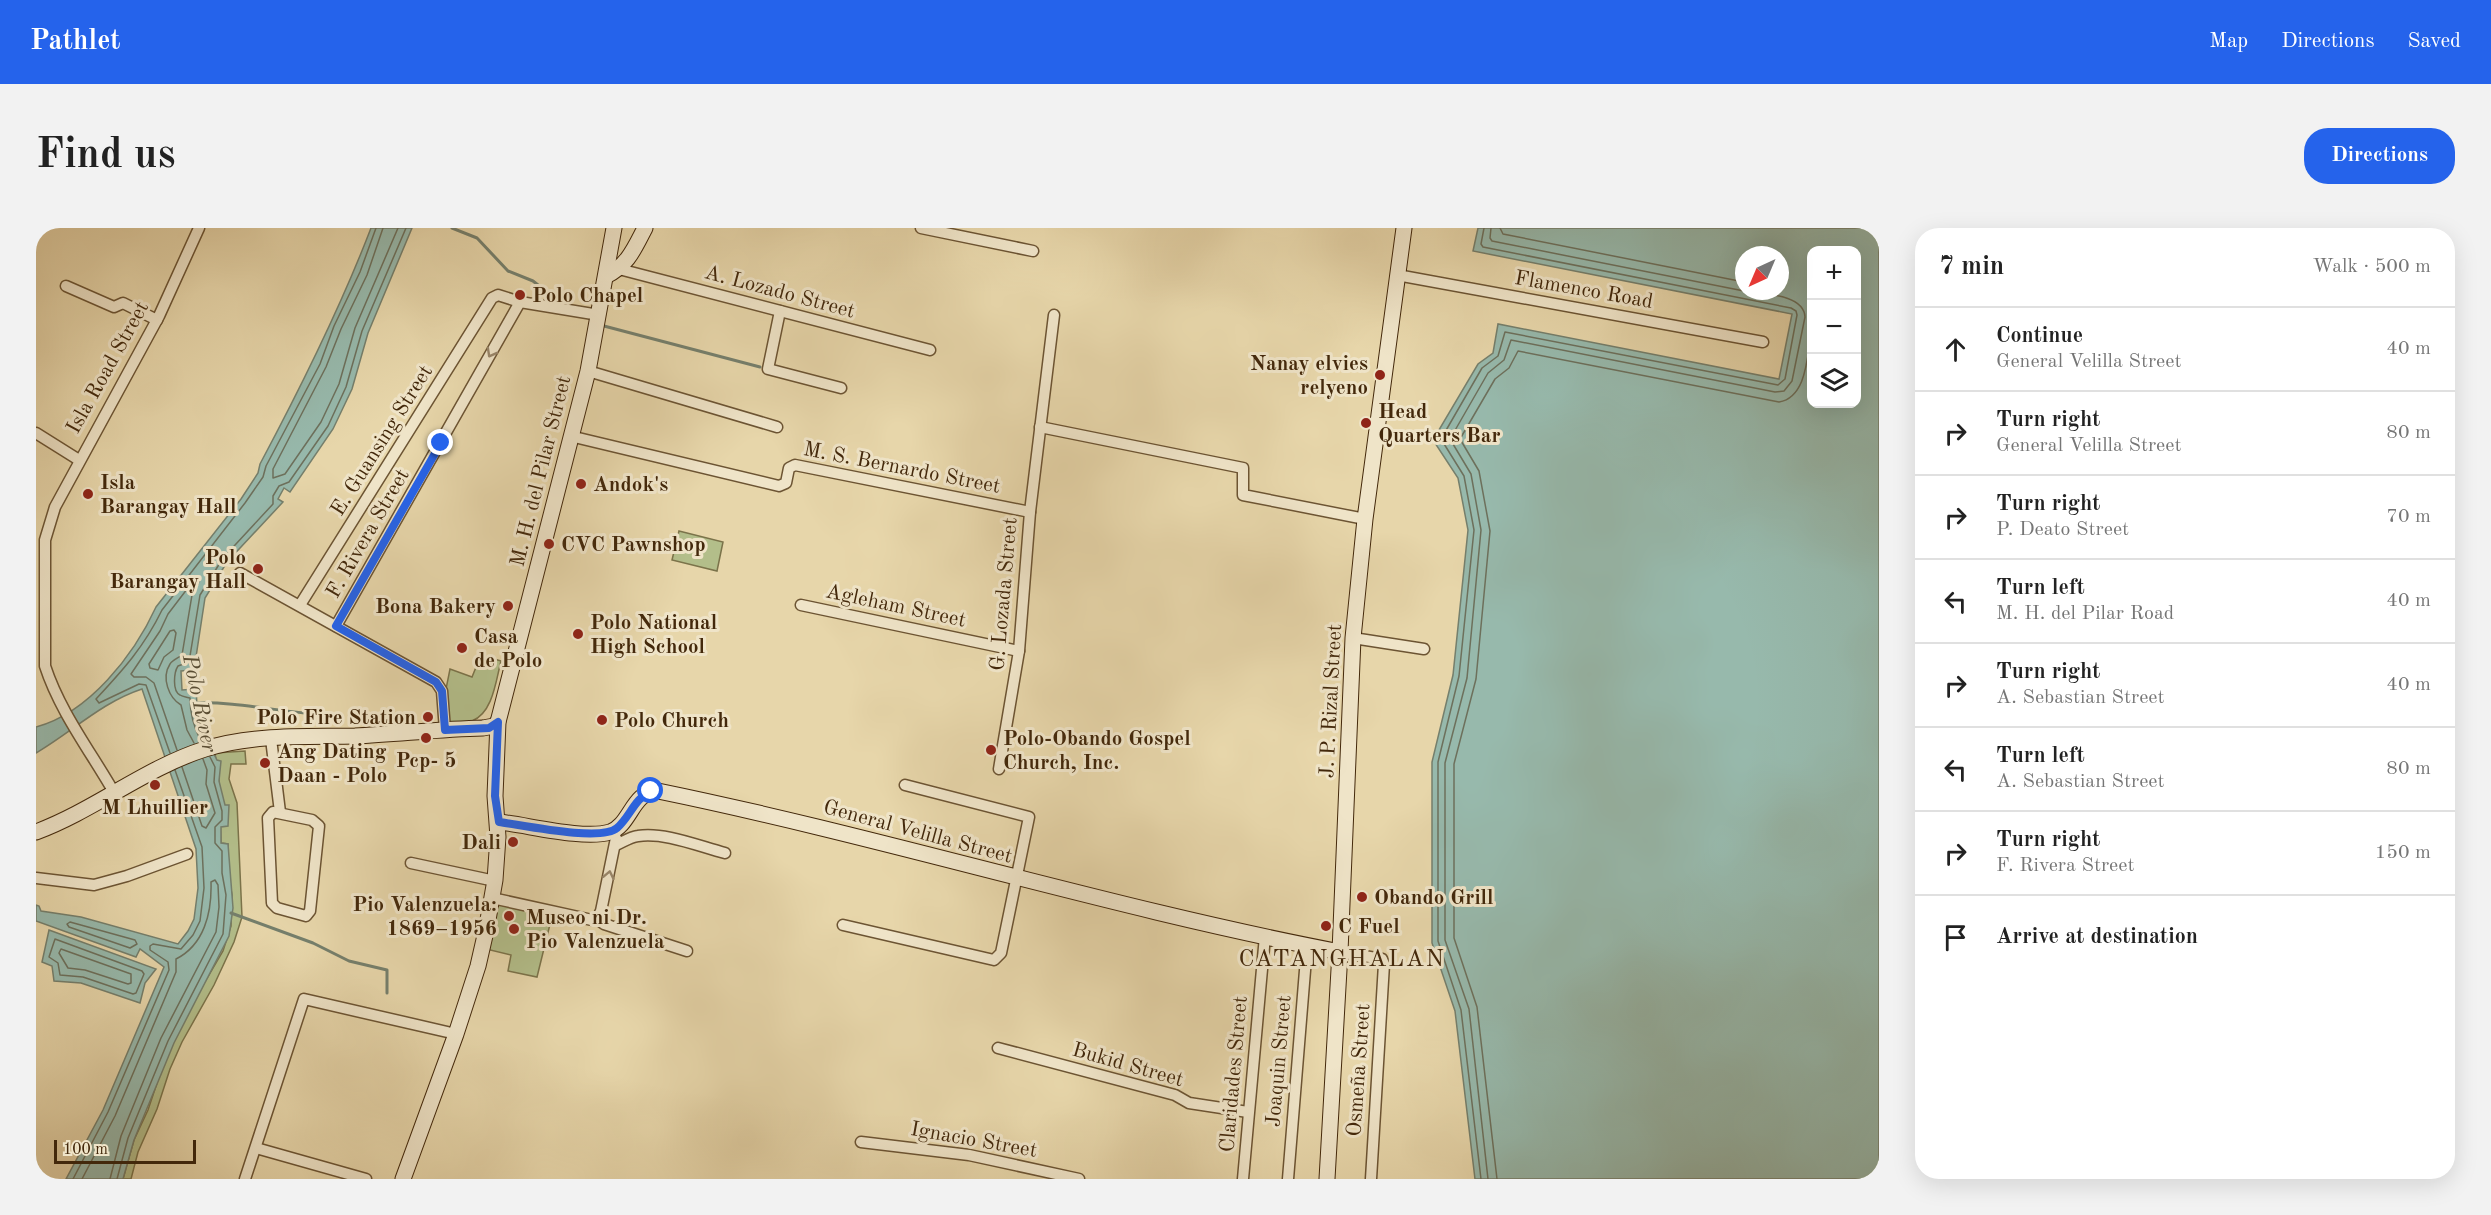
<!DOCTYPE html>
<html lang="en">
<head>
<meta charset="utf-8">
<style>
	:root { --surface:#fff; --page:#f2f2f2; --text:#222; --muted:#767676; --line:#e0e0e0; --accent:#2563eb }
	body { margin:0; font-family:"Old Standard TT",serif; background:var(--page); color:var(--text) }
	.controls { position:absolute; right:18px; top:18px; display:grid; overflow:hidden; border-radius:12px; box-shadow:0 6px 24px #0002 }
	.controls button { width:54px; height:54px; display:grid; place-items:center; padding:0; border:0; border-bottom:2px solid var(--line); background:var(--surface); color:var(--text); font:30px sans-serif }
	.compass { position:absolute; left:1699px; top:18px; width:54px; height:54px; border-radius:50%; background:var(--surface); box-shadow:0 6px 24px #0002; rotate:224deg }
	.scale { position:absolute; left:18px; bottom:15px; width:142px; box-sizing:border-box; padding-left:6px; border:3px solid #43280b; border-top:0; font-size:16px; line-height:21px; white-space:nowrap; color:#43280b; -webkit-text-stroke:4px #efe4c8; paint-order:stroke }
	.stop { position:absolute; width:18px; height:18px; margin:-14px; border:4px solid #2563eb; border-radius:50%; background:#fff }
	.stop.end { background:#2563eb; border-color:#fff; box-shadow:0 2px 6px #0008 }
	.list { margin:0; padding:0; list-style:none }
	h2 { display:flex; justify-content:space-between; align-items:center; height:78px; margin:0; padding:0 24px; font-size:26px }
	h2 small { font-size:20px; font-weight:400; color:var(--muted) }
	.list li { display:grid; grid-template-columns:39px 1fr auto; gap:18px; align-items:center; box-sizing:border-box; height:84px; padding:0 24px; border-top:2px solid var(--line) }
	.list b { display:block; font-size:22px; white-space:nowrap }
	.list p { margin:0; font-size:20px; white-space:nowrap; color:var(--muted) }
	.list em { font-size:20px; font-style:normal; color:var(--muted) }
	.icon { flex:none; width:33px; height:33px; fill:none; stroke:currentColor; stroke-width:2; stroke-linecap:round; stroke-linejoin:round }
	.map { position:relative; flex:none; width:1843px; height:951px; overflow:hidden; border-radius:24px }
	header { display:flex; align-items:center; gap:36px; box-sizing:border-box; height:84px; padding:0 30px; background:var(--accent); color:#fff }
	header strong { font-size:28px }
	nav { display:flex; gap:33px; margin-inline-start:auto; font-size:21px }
	.intro { display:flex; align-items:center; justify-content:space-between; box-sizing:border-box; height:144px; padding:0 36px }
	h1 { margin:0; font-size:42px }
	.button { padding:15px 27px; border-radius:24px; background:var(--accent); color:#fff; font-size:21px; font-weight:700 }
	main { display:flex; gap:36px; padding:0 36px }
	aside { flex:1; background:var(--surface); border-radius:24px; box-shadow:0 6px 24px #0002 }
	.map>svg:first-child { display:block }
	.green { fill:#b3be8a; stroke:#7b734a; stroke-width:1.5 }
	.water { fill:#97b9ac; stroke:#757f6c; stroke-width:1.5; fill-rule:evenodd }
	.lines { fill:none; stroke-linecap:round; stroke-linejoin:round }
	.shore { stroke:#6d705c; stroke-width:1.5 }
	.stream { stroke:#757f6c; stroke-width:3 }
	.street-casing { stroke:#6c5433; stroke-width:13 }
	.secondary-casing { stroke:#43280b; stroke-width:17 }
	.street { stroke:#efe4c8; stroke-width:10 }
	.secondary { stroke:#efe4c8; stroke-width:15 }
	.oneway { stroke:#99866a }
	.route { stroke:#2563eb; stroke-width:8 }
	.poi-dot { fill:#8f2418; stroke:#efe4c8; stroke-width:2 }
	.labels { text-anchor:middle; stroke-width:6; stroke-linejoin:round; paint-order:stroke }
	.street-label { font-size:21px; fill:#43280b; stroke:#efe4c8 }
	.poi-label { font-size:21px; font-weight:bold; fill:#43280b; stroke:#efe4c8; text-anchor:start }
	.water-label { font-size:22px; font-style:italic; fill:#584c33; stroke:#efe4c8 }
	.quarter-label { font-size:24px; letter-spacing:1.5px; fill:#43280b; stroke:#efe4c8 }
</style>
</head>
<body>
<header>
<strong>Pathlet</strong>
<nav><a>Map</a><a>Directions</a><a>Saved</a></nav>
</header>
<div class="intro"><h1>Find us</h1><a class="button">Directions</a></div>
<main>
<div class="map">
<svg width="1843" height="951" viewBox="0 0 1843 951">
	<rect width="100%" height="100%" fill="#e7d6aa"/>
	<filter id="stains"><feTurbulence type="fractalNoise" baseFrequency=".00333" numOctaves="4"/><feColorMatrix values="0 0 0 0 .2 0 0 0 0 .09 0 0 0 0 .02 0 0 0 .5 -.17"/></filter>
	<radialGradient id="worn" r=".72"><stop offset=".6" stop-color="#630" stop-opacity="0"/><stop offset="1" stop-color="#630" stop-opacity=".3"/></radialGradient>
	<g class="green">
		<path d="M643 303 687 314 681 343 636 332Z"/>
		<path d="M445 427 465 433C460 452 457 485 436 493 429 496 420 495 412 495L410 461 414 441 436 449Z"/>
		<path d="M209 523 210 536H195L193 551 201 575 206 689 198 714 178 757 146 814 134 841 121 881 102 924 95 951H87L98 912 112 882 136 810 187 723 195 698 196 667 192 644V616L185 615 183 553 179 525Z"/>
		<path d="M460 676 516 688 501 749 472 743 475 727 450 721Z"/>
	</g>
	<g class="water">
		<path d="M335 0H376L332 105 316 161 297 201 254 264 248 260 242 271 247 274 191 334 169 370 158 442 145 443 146 462 160 461 161 477 159 478 164 498 181 532 185 533 183 553 189 577H193L192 598 185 599V615L192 616 197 680 193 708 138 815 98 912 87 951H30L67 882 128 739 104 721 100 729 0 693V677L3 678 5 683 45 689 142 716 152 703 158 691 162 660 160 621 106 461C66 474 36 504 0 525V499C53 485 98 427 120 379L205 271 222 245 224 236C265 159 304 81 335 0Z"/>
		<path d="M1442 0H1843V951H1439L1419 783 1396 715V534L1417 447 1432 302 1422 250 1397 212 1442 136 1457 125 1462 96 1743 151 1756 86 1437 23ZM1820 22V176H1776V22ZM1708 27H1744V63H1708Z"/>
		<path d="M13 702 120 741 109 755 104 775 45 755 18 753 16 738 6 734Z"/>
	</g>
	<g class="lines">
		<g class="shore">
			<path d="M347 0 331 47 305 101 290 139 237 241V250L249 246 285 194 303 156 319 100 362 0"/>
			<path d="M1455 0 1454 10 1456 13 1708 63"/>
			<path d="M1464 0 1467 6 1708 54"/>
			<path d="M138 402 140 405 137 422 128 429 122 442 114 440 113 436 134 403Z"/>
			<path d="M165 513C157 498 154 486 154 470 151 469 147 469 144 467 136 463 138 444 142 438L153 434 164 367 187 330 237 276V268L243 258 253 254 292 198 310 159 326 103 370 0"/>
			<path d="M141 522 118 455 110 449H98L95 446 124 403 132 386 161 348 164 352 156 367 146 427C142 430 136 432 134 436 125 450 133 470 145 477L151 502 158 515"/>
			<path d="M134 525 110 457 103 456 63 475 60 471C87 442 108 419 126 382L209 275 227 249 230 238 284 136 298 98 324 44 340 0"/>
			<path d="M146 539 166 598 170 600 179 585 170 556 171 542 167 531"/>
			<path d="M34 694 99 712 101 716 94 720 33 699 31 696Z"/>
			<path d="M19 711 106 743 108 746 100 765 97 766 47 749 24 747 22 735 13 729Z"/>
			<path d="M25 721 95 746V755L92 756 49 742 32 740 23 725Z"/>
			<path d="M37 951 72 884 133 742 132 734 114 722V718L117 716 145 721 157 707 164 693 168 660 166 619 139 542"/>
			<path d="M46 951 79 888 140 744V731C168 717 176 685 175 654L179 652 182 657 183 679 180 704 125 810 85 908 74 951"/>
			<path d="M81 951 92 910 132 813 187 706 190 667 186 645V623L179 615V599L186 592V583L178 554 179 539 174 529"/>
			<path d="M1445 951 1425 782 1402 713V534L1423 448 1438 302 1428 248 1405 211 1446 140 1462 128 1469 104 1742 157 1749 151 1761 87 1760 83 1755 80 1447 19 1445 16 1448 0"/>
			<path d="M1452 951 1433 781 1409 712V535L1431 450 1445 302 1435 246 1414 211 1452 145 1468 132 1475 112 1739 164 1748 163 1756 153 1769 89C1768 66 1727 66 1710 63"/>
			<path d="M1461 951 1441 779 1418 710V536L1440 451 1454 303 1443 243 1424 211 1459 151 1473 140 1482 123 1743 174C1772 169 1771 125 1776 102"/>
		</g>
		<g class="stream">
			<path d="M416 0 441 10 472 43 497 53 507 61 513 74"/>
			<path d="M568 98 724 139"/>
			<path d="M158 475C204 473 250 486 297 487"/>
			<path d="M195 685 277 715 313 733 351 742V765"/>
		</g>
		<defs>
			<g id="street">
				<path d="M885 0 997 23"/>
				<path d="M583 41 894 122"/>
				<path d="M1361 47 1727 114"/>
				<path d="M30 58 78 79 87 75 121 92"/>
				<path d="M744 83 732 141 805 160"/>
				<path d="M552 143 741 199"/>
				<path d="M1004 199 1207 240V267L1329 291"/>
				<path d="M0 205 43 232"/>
				<path d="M534 208 743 258 750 255 753 240 759 237 994 284"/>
				<path d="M204 345 400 454 406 463 409 502"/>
				<path d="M264 377 456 70 462 67 484 74 563 87"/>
				<path d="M765 377 983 423"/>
				<path d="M300 398 484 74"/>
				<path d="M1317 410 1388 421"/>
				<path d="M235 511 244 584"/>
				<path d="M963 541 983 423 994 284 1018 87"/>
				<path d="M79 566C55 524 24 484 9 438V312L19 279 123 88 163 0"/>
				<path d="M237 584 276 592 283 598 274 683 270 688 241 680 236 675 232 590Z"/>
				<path d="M580 617C587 614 594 609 602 608 629 604 662 618 689 625"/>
				<path d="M375 635 459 653"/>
				<path d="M0 650 58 657 91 648 151 626"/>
				<path d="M456 670 556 692 561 691"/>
				<path d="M561 691 568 696 651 723"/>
				<path d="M561 691 565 683 580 610"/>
				<path d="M807 697 958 732 965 725 993 589 869 557"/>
				<path d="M1304 724 1346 731 1348 736 1335 951"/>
				<path d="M962 820 1139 867 1153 875 1212 884"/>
				<path d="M825 914 933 927 1043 951"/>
				<path d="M220 920 330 951"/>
				<path d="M209 951 268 771 420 806"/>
				<path d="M1207 951 1229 708"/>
				<path d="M1252 951 1271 718"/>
			</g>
			<g id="secondary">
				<path d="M570 48C592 37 598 21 609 0"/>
				<path d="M463 594C492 597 548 612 574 604 595 597 596 563 622 563 851 610 1074 680 1304 724"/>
				<path d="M0 604C59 582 109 540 169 521 216 506 270 509 319 508 362 506 404 501 447 500L458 498 462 494"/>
				<path d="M367 951 420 806 442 738 450 703 459 652 462 609 459 568 462 494 552 143 578 0"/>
				<path d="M1291 951 1304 724 1317 410 1329 291 1368 0"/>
			</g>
		</defs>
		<use href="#street" class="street-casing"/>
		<use href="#secondary" class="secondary-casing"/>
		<use href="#street" class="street"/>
		<use href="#secondary" class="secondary"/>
	</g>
	<defs><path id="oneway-chevron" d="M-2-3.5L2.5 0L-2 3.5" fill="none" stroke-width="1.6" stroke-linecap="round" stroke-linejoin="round" transform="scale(1.5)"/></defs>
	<g class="oneway">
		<use href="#oneway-chevron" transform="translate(455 125) rotate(119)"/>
		<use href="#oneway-chevron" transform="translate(573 647) rotate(-78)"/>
	</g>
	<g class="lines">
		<path class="route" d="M405 215 300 398 400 454 406 463 409 502 453 500 462 494 459 568 463 594C486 597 565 614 581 600 594 589 598 571 615 563"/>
	</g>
	<g class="poi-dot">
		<circle cx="484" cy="67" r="6"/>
		<circle cx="1344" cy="147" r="6"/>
		<circle cx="1330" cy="195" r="6"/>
		<circle cx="545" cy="256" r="6"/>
		<circle cx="52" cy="266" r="6"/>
		<circle cx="513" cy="316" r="6"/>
		<circle cx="222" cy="341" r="6"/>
		<circle cx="472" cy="378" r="6"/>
		<circle cx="542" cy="406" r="6"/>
		<circle cx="426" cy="420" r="6"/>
		<circle cx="392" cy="489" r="6"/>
		<circle cx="566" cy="492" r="6"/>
		<circle cx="390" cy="510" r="6"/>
		<circle cx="955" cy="522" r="6"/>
		<circle cx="229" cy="535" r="6"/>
		<circle cx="119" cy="557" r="6"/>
		<circle cx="477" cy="614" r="6"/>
		<circle cx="1326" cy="669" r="6"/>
		<circle cx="473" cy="688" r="6"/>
		<circle cx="1290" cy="698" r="6"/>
		<circle cx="478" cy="701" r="6"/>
	</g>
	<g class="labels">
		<g class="street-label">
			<text transform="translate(1548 61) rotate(10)" y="7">Flamenco Road</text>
			<text transform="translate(744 63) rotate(15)" y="7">A. Lozado Street</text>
			<text transform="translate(71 139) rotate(-61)" y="7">Isla Road Street</text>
			<text transform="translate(345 212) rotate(-58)" y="7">E. Guansing Street</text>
			<text transform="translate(866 239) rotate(11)" y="7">M. S. Bernardo Street</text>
			<text transform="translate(504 243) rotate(-76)" y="7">M. H. del Pilar Street</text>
			<text transform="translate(331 305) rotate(-60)" y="7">F. Rivera Street</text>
			<text transform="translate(967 366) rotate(-85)" y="7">G. Lozada Street</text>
			<text transform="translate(860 377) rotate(12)" y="7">Agleham Street</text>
			<text transform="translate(1294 473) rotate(-87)" y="7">J. P. Rizal Street</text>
			<text transform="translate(882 603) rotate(15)" y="7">General Velilla Street</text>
			<text transform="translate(1242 833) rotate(-85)" y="7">Joaquin Street</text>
			<text transform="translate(1092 836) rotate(16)" y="7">Bukid Street</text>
			<text transform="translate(1322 842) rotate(-86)" y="7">Osmeña Street</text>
			<text transform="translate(1197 846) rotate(-85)" y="7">Claridades Street</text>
			<text transform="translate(938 911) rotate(10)" y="7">Ignacio Street</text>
		</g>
		<g class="poi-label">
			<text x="496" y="74">Polo Chapel</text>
			<text x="1332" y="142" text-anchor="end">Nanay elvies<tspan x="1332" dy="24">relyeno</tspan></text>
			<text x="1342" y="190">Head<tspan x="1342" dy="24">Quarters Bar</tspan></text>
			<text x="64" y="261">Isla<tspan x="64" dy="24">Barangay Hall</tspan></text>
			<text x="557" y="263">Andok's</text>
			<text x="525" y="323">CVC Pawnshop</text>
			<text x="210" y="336" text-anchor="end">Polo<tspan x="210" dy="24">Barangay Hall</tspan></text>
			<text x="460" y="385" text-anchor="end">Bona Bakery</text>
			<text x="554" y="401">Polo National<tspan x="554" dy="24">High School</tspan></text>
			<text x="438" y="415">Casa<tspan x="438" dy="24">de Polo</tspan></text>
			<text x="380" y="496" text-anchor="end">Polo Fire Station</text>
			<text x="578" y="499">Polo Church</text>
			<text x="967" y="517">Polo-Obando Gospel<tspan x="967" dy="24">Church, Inc.</tspan></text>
			<text x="241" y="530">Ang Dating<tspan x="241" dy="24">Daan - Polo</tspan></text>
			<text x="390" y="539" text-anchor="middle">Pcp- 5</text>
			<text x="119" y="586" text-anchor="middle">M Lhuillier</text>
			<text x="465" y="621" text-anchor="end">Dali</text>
			<text x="1338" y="676">Obando Grill</text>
			<text x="461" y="683" text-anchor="end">Pio Valenzuela:<tspan x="461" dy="24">1869–1956</tspan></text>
			<text x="490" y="696">Museo ni Dr.<tspan x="490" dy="24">Pio Valenzuela</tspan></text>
			<text x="1302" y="705">C Fuel</text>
		</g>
		<g class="water-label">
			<text transform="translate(165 475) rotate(78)" y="8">Polo River</text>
		</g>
		<g class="quarter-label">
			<text x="1306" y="738">CATANGHALAN</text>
		</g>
	</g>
	<rect width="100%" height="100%" filter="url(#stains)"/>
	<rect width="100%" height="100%" fill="url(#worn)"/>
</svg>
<div class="controls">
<button>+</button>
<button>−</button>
<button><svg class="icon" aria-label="layers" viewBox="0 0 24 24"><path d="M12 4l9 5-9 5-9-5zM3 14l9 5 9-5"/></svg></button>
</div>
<svg class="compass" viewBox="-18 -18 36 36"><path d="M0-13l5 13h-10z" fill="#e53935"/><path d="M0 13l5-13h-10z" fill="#767676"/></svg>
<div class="scale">100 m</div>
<div class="stop" style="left:615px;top:563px"></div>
<div class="stop end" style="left:405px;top:215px"></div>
</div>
<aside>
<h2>7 min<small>Walk · 500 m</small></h2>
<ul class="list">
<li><svg class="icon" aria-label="ahead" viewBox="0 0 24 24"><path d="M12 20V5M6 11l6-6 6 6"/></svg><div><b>Continue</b><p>General Velilla Street</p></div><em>40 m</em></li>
<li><svg class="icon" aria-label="right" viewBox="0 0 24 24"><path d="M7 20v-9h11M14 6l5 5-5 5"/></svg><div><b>Turn right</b><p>General Velilla Street</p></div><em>80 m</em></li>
<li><svg class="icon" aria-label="right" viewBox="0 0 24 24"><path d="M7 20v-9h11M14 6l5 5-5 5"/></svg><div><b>Turn right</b><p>P. Deato Street</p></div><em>70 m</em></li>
<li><svg class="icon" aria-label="left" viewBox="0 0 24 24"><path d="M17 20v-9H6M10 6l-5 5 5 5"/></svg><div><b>Turn left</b><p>M. H. del Pilar Road</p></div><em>40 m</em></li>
<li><svg class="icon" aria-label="right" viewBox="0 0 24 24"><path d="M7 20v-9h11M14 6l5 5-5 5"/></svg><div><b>Turn right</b><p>A. Sebastian Street</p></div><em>40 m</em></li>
<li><svg class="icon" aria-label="left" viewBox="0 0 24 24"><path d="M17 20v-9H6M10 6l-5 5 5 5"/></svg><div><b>Turn left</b><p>A. Sebastian Street</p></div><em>80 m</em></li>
<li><svg class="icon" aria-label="right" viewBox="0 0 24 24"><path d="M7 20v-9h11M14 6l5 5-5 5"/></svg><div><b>Turn right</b><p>F. Rivera Street</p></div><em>150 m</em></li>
<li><svg class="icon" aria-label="arrive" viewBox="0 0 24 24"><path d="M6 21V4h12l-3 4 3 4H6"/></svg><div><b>Arrive at destination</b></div></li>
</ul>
</aside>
</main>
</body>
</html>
